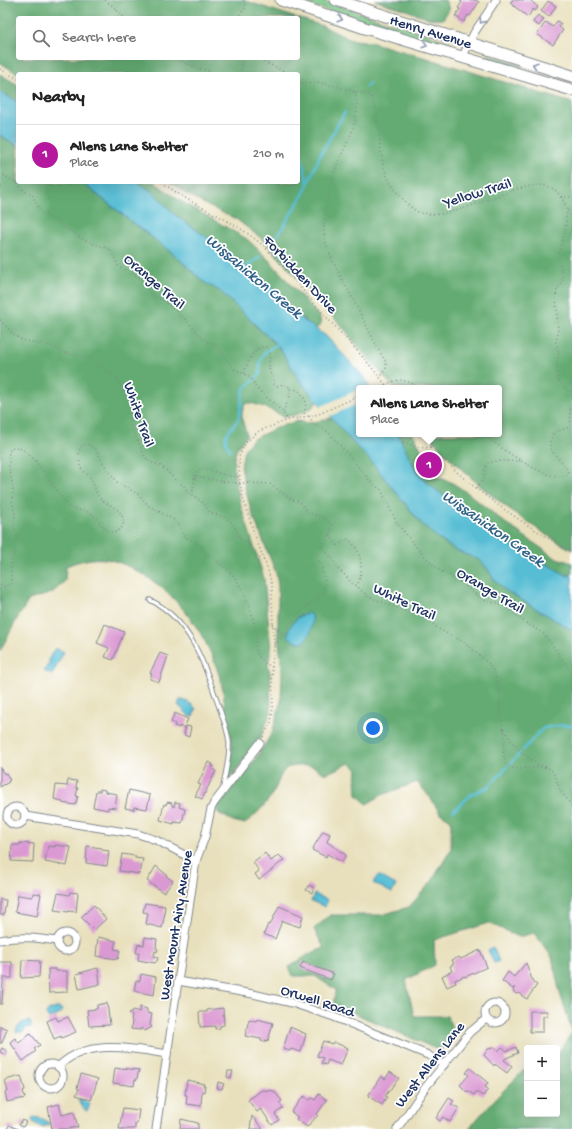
<!DOCTYPE html>
<html lang="en">
<head>
<meta charset="utf-8">
<style>
	:root { --surface:#fff; --page:#f6f6f6; --text:#222; --muted:#767676; --line:#e0e0e0; --accent:#b5179e }
	body { margin:0; font-family:"Gochi Hand",sans-serif; background:var(--page); color:var(--text) }
	.controls { position:absolute; right:12px; bottom:12px; display:grid; overflow:hidden; border-radius:4px; box-shadow:0 4px 16px #0002 }
	.controls button { width:36px; height:36px; display:grid; place-items:center; padding:0; border:0; border-bottom:1px solid var(--line); background:var(--surface); color:var(--text); font:20px sans-serif }
	.you { position:absolute; left:373px; top:728px; width:14px; height:14px; margin:-10px; border:3px solid #fff; border-radius:50%; background:#1a73e8; box-shadow:0 0 0 6px #1a73e833 }
	.badge { display:grid; place-items:center; width:26px; height:26px; border-radius:50%; background:var(--accent); color:#fff; font-size:13px; font-weight:700 }
	.pin { position:absolute; translate:-50% -50%; border:2px solid #fff; box-shadow:0 1px 4px #0006 }
	.popup { position:absolute; left:356px; top:385px; width:146px; height:52px; box-sizing:border-box; display:grid; place-content:center; border-radius:4px; background:var(--surface); filter:drop-shadow(0 1px 3px #0005); font-size:13px; white-space:nowrap; color:var(--muted) }
	.popup b { font-size:15px; color:var(--text) }
	.popup::after { content:''; position:absolute; left:50%; top:100%; margin-left:-8px; border:8px solid transparent; border-top-color:var(--surface) }
	.list { margin:0; padding:0; list-style:none }
	h2 { display:flex; justify-content:space-between; align-items:center; height:52px; margin:0; padding:0 16px; font-size:17px }
	h2 small { font-size:13px; font-weight:400; color:var(--muted) }
	.list li { display:grid; grid-template-columns:26px 1fr auto; gap:12px; align-items:center; box-sizing:border-box; height:60px; padding:0 16px; border-top:1px solid var(--line) }
	.list b { display:block; font-size:15px; white-space:nowrap }
	.list p { margin:0; font-size:13px; white-space:nowrap; color:var(--muted) }
	.list em { font-size:13px; font-style:normal; color:var(--muted) }
	.icon { flex:none; width:22px; height:22px; fill:none; stroke:currentColor; stroke-width:2; stroke-linecap:round; stroke-linejoin:round }
	.map { position:relative; flex:none; width:572px; height:1129px; overflow:hidden }
	.search { position:absolute; background:var(--surface); box-shadow:0 4px 16px #0002; left:16px; top:16px; width:284px; height:44px; display:flex; align-items:center; gap:10px; box-sizing:border-box; padding:0 14px; border-radius:4px; color:var(--muted); font-size:15px }
	.panel { position:absolute; background:var(--surface); box-shadow:0 4px 16px #0002; left:16px; top:72px; width:284px; height:112px; border-radius:4px }
	.map>svg:first-child { display:block }
	.green { fill:#7ac685; stroke:#4a7a72 }
	.forest { fill:#63ab72; stroke:#3f6d68; fill-rule:evenodd }
	.water { fill:#56bdd4; stroke:#387699 }
	.pier { fill:#e8e0bc }
	.lines { fill:none; stroke-linecap:round; stroke-linejoin:round }
	.stream { stroke:#56bdd4; stroke-width:2.5 }
	.building { fill:#db99d3 }
	.lane-casing { stroke:#82888d; stroke-width:5.5 }
	.street-casing { stroke:#82888d; stroke-width:9 }
	.primary-casing { stroke:#82888d; stroke-width:13 }
	.path { stroke:#82888d; stroke-width:1.5; stroke-dasharray:1 3; stroke-linecap:butt }
	.lane { stroke:#fff; stroke-width:3.5 }
	.street { stroke:#fff; stroke-width:7 }
	.primary { stroke:#fff; stroke-width:11 }
	.path-bridge { stroke:#82888d; stroke-width:1.5; stroke-dasharray:1 3; stroke-linecap:butt }
	.oneway { stroke:#8d97ae }
	.labels { text-anchor:middle; stroke-width:3.5; stroke-linejoin:round; paint-order:stroke }
	.street-label { font-size:15px; fill:#1b2f5e; stroke:#fff }
	.water-label { font-size:16px; font-style:italic; fill:#306187; stroke:#fff }
</style>
</head>
<body>
<div class="map">
<svg width="572" height="1129" viewBox="0 0 572 1129">
	<rect width="100%" height="100%" fill="#fff"/>
	<filter id="ink" filterUnits="userSpaceOnUse"><feTurbulence type="fractalNoise" baseFrequency=".025" numOctaves="2"/><feDisplacementMap in="SourceGraphic" scale="8" xChannelSelector="R" yChannelSelector="G"/><feConvolveMatrix kernelMatrix="1 2 1 2 8 2 1 2 1" color-interpolation-filters="sRGB"/></filter>
	<filter id="wash" filterUnits="userSpaceOnUse"><feTurbulence type="fractalNoise" baseFrequency=".012" numOctaves="4" result="noise"/><feDisplacementMap in="SourceGraphic" scale="16" xChannelSelector="R" yChannelSelector="G"/><feGaussianBlur stdDeviation="0.9" result="paint"/><feColorMatrix in="noise" values="0 0 0 0 0 0 0 0 0 0 0 0 0 0 0 0 0 1.4 0 .05"/><feComposite in="paint" operator="in"/></filter>
	<g filter="url(#wash)">
		<rect width="100%" height="100%" fill="#e8e0bc"/>
		<g class="green">
			<path d="M295 0H320L450 42 452 46 448 47 380 27Z"/>
			<path d="M489 55 525 66 497 63 487 59 486 56Z"/>
		</g>
		<g class="forest">
			<path d="M0 0H243L297 18H18V58H298V18L323 26 349 39 370 42 430 59 572 103V550C522 522 465 478 428 434H499V388H394L358 347 346 331 262 239 236 219 208 206 185 193 170 182H298V74H19L0 63Z"/>
			<path d="M375 0H445L449 9 443 19C428 21 414 12 400 8 390 5 385 4 375 0Z"/>
			<path d="M0 74 18 85V102L0 92Z"/>
			<path d="M0 135 18 146V182L82 183 176 256 204 282 220 291 234 304 257 327 278 346 301 382 318 401C311 412 296 415 284 417 276 412 255 402 246 403 238 415 244 423 247 435L237 448 234 458V473L241 506 264 578 271 649 268 666 270 673 271 712 260 739 227 782 226 780C228 770 231 758 232 747 232 738 228 730 226 720 225 706 224 693 220 678 208 637 181 598 144 575 115 558 99 553 66 566L65 581 52 593 29 600 17 619 0 651Z"/>
			<path d="M138 182H154L179 200 247 239 270 261 309 305 320 318 321 325 315 329 286 305 270 286 225 250 175 215 155 194Z"/>
			<path d="M332 418 354 444 370 460 421 523 439 539 457 551 480 560 487 568 494 579 525 602 572 630V1031L559 990 552 957 534 933 519 937 489 923 434 940 435 965 406 980 414 1016H447L454 1032 441 1051 333 1004 336 990 315 976H293L289 967 309 954 324 948 314 929 330 915H381L409 907 432 881 451 849V820L440 813 429 796 417 782 382 795 367 804 357 795 356 779 357 769 350 763 325 774C321 772 316 767 312 766 308 765 291 766 287 768 280 773 279 782 275 789 268 803 257 814 245 824L233 821 218 813 217 808 223 798 255 760 272 733 281 701 282 669 278 634V586L276 573 252 513 245 488 241 466 244 450 253 439 280 426 298 421 308 423ZM312 615V627L304 642H295L288 632 299 616Z"/>
			<path d="M398 434H413C419 445 424 451 421 464L428 474 451 482 468 493 504 522 554 557 572 563V574L566 575 487 531 452 502 437 491 424 480 413 465Z"/>
			<path d="M572 1032V1129H470L469 1128 495 1099 527 1067V1114H557V1055Z"/>
		</g>
		<g class="water">
			<path d="M0 92 18 102V146L0 135Z"/>
			<path d="M81 182H138L155 194 175 215 225 250 270 286 286 305 303 320 326 336 365 378 370 388H359V434H398L413 465 424 480 437 491 452 501 487 531 568 576 572 575V630L505 590 494 579 487 568 480 560 457 551 439 539 421 523 370 460 354 444 301 382 278 346 220 291 204 282 176 256Z"/>
			<path d="M307 613 312 615C313 625 311 634 304 642H295L288 636C288 626 297 616 307 613Z"/>
			<path d="M55 648 64 652 52 675 44 671 50 661 48 660Z"/>
			<path d="M180 700C184 699 194 705 196 709L193 716H189C185 712 182 709 178 705Z"/>
			<path d="M378 875 396 885 392 893 373 883Z"/>
			<path d="M314 894 328 900 325 907 311 901Z"/>
			<path d="M493 947 499 961 494 963 488 950Z"/>
			<path d="M56 1008H60L62 1010 59 1015 49 1018 47 1017 46 1014 48 1011Z"/>
			<path d="M29 1021 31 1023V1027L26 1028 23 1032H16C16 1026 23 1022 29 1021Z"/>
			<path d="M79 1100 90 1103 88 1110 86 1111 78 1101Z"/>
			<path d="M34 1117 43 1119 49 1123V1125L41 1127 33 1122 32 1119Z"/>
		</g>
		<path class="pier" d="M359 389V403L328 417 320 407Z"/>
		<g class="lines">
			<g class="stream">
				<path d="M366 87 369 83"/>
				<path d="M298 151 303 162 308 184"/>
				<path d="M272 241 281 230 304 193 320 155 345 112"/>
				<path d="M244 268 260 257"/>
				<path d="M230 450C218 431 234 431 239 417 241 407 242 398 244 388L253 381 260 374V363L264 353 280 342"/>
				<path d="M523 750 543 728 563 725 572 726"/>
				<path d="M510 764 520 753"/>
				<path d="M453 811 472 794 488 787 507 767"/>
			</g>
		</g>
		<g id="blocks">
			<g class="building">
				<path d="M459 0H476L479 2 470 16 468 15 464 22 455 16 460 9 458 8 462 2Z"/>
				<path d="M512 0H530L538 7 535 11 533 9 528 17 510 3Z"/>
				<path d="M548 1 556 6 549 17 541 11Z"/>
				<path d="M538 15 544 19 539 26 533 22Z"/>
				<path d="M557 21 561 24 559 27 563 30 553 45 537 34 546 22 553 27Z"/>
				<path d="M429 460 434 466 429 471 423 464Z"/>
				<path d="M105 624 124 632 113 660 105 657 109 648 97 643Z"/>
				<path d="M160 653 168 656 159 682 150 679 152 674 150 673Z"/>
				<path d="M175 713 188 719 184 728 180 726 179 728 174 726 175 724 171 722Z"/>
				<path d="M186 726 191 727 189 737 184 735Z"/>
				<path d="M208 762 213 764 212 766H214L212 769 216 771 202 799 195 796 201 785 198 784Z"/>
				<path d="M0 767 4 774 6 773 10 780 8 781 9 782 0 787Z"/>
				<path d="M68 780 77 781 76 788H78L76 796H78L76 804 75 805 62 803V801L54 799 56 785 67 786Z"/>
				<path d="M100 789 105 790V792L117 794 115 808 108 807V810L93 807 96 791H100Z"/>
				<path d="M129 790 150 795 147 809 134 807V810L125 808Z"/>
				<path d="M167 802 172 803V806L174 807 175 802 180 803 179 807 185 809 182 823 174 822V824L160 820 164 804 166 805Z"/>
				<path d="M323 831 330 834 327 842 346 855 342 862 327 854 326 857 312 850Z"/>
				<path d="M20 843 34 844 33 862 11 861 12 845H20Z"/>
				<path d="M55 845 71 847 67 866 45 862 48 846 55 847Z"/>
				<path d="M87 846 102 848V850L109 851 107 866 86 863Z"/>
				<path d="M265 853 271 861 279 855 284 860 259 880 255 874 259 871 253 862Z"/>
				<path d="M122 854 135 856V858L143 859 140 874 119 871Z"/>
				<path d="M156 866 167 875 166 876 173 881 164 893 147 881Z"/>
				<path d="M309 885 314 888 312 893 306 890Z"/>
				<path d="M70 892 78 893 76 912 69 911 68 912 54 910 58 893 69 895Z"/>
				<path d="M33 893 41 894 37 916 15 912 18 895 32 897Z"/>
				<path d="M0 899 6 900 4 915H0Z"/>
				<path d="M145 903 165 906 164 913H165L162 928 146 924 148 913 143 912Z"/>
				<path d="M94 905 106 919 94 930 81 917Z"/>
				<path d="M279 906 303 916 300 927 282 921 275 939 264 934 268 924 270 925Z"/>
				<path d="M98 937 116 941 114 949 120 950 118 959 96 956Z"/>
				<path d="M145 937 157 939 156 948 158 949 157 952 155 951 154 956 158 958 157 961 155 963 138 960 139 953H136L138 944 144 945Z"/>
				<path d="M480 950 487 967 465 977V976L455 980 456 983 447 987 442 976 452 971 450 966 454 964 452 960 459 957 461 959Z"/>
				<path d="M22 960 40 961 39 977 21 978Z"/>
				<path d="M0 962H12V978H3L2 1004H0Z"/>
				<path d="M303 962 334 974 331 980 300 968Z"/>
				<path d="M526 963 533 982 537 985 527 999 522 996 519 993 516 994 514 992 513 990 515 987 513 989 502 981 508 972 514 977Z"/>
				<path d="M98 968 100 984 79 989 76 974Z"/>
				<path d="M48 969H56V971H67V992L49 993Z"/>
				<path d="M141 974 156 977 154 995 134 991 136 981H140Z"/>
				<path d="M107 1003 110 1025 89 1026 87 1010 97 1009V1005Z"/>
				<path d="M140 1007 147 1009V1013L152 1014 150 1025 152 1027 145 1031 141 1028V1030L131 1029 132 1021 131 1020 132 1016 129 1013 134 1010 139 1012Z"/>
				<path d="M223 1008 224 1025 220 1026V1028L215 1029V1026L200 1027 199 1012H207V1010Z"/>
				<path d="M530 1011H547V1016H543V1032H530Z"/>
				<path d="M56 1017 58 1021 68 1017 76 1032 61 1038V1036L54 1039 47 1021Z"/>
				<path d="M249 1019 256 1021 257 1019 273 1023 268 1041 265 1040V1042L261 1041V1039L245 1036Z"/>
				<path d="M0 1026 7 1029 2 1043H0Z"/>
				<path d="M290 1027 306 1034 301 1052 291 1049 290 1051 283 1049Z"/>
				<path d="M30 1033 40 1045 34 1049 36 1051 23 1061 10 1042 15 1038 19 1043Z"/>
				<path d="M323 1041 332 1044 333 1042 348 1048 341 1065 328 1060 326 1065 321 1063 323 1058 317 1056Z"/>
				<path d="M493 1047 498 1051 502 1047 507 1051 516 1047 518 1053 506 1058 504 1060 512 1066 507 1073 495 1064 494 1066 484 1055 489 1048 491 1049Z"/>
				<path d="M2 1048 7 1051 5 1055 0 1052Z"/>
				<path d="M115 1068 122 1069V1068L139 1070 137 1078V1080L135 1079 134 1086 113 1083Z"/>
				<path d="M470 1068 488 1083 485 1087 488 1089 483 1096 476 1092 474 1095 468 1091 467 1092 460 1085 469 1075 466 1073Z"/>
				<path d="M228 1071H233L231 1078 227 1077Z"/>
				<path d="M390 1072 399 1078 385 1096 387 1097 382 1105 368 1096 381 1076 385 1079Z"/>
				<path d="M81 1074 98 1079 91 1100 76 1095 79 1089 77 1088Z"/>
				<path d="M21 1076 25 1090 23 1091 25 1098 7 1102 5 1092H8L5 1080Z"/>
				<path d="M187 1080 204 1084 203 1086H205L204 1092 202 1091 201 1106 186 1104 187 1095H185Z"/>
				<path d="M218 1082 224 1084 222 1089 217 1088Z"/>
				<path d="M262 1090 274 1091 282 1101 279 1103 283 1108 275 1114 279 1120 272 1125 261 1109 257 1112 248 1100Z"/>
				<path d="M319 1094 327 1100 317 1114 318 1115 307 1127 296 1119 298 1117 291 1112 304 1096 309 1100 312 1098 315 1100Z"/>
				<path d="M449 1098 454 1101 451 1104 459 1108 450 1122 443 1117 440 1121 436 1118Z"/>
				<path d="M59 1104 62 1115 74 1112 78 1127 67 1129H52L48 1107Z"/>
				<path d="M123 1108 139 1110 137 1124H135V1129H119Z"/>
				<path d="M252 1116 263 1129H250Z"/>
				<path d="M181 1119 198 1123V1129H180Z"/>
				<path d="M22 1120 26 1122 23 1127 19 1125Z"/>
				<path d="M9 1125 18 1129H7Z"/>
			</g>
		</g>
	</g>
	<g filter="url(#ink)">
		<use href="#blocks" fill-opacity="0" stroke="#82888d" stroke-width="1"/>
		<g class="lines">
			<defs>
				<path id="lane" d="M150 600C190 619 205 665 218 704 222 716 228 730 229 742 230 757 225 773 223 788"/>
				<g id="street">
					<path d="M463 56 474 33 496 0"/>
					<circle cx="16" cy="816" r="9"/>
					<path d="M25 816 138 834 156 840 196 861"/>
					<circle cx="66" cy="942" r="9"/>
					<path d="M0 940C20 936 37 938 57 941"/>
					<path d="M178 981 253 994 292 1003 334 1017 428 1055 444 1065"/>
					<circle cx="495" cy="1013" r="10"/>
					<circle cx="51" cy="1076" r="12"/>
					<path d="M58 1067C86 1038 132 1048 167 1054"/>
					<path d="M156 1129 196 861 205 837 211 809 214 803 260 743"/>
					<path d="M397 1129 425 1088 470 1032 486 1019"/>
				</g>
				<g id="primary">
					<path d="M281 0 365 28 572 90"/>
					<path d="M336 0 572 76"/>
				</g>
			</defs>
			<use href="#lane" class="lane-casing"/>
			<use href="#street" class="street-casing"/>
			<use href="#primary" class="primary-casing"/>
			<g class="path">
				<path d="M105 0 114 7 124 18"/>
				<path d="M237 18 246 7 244 0"/>
				<path d="M174 58 198 68 219 74"/>
				<path d="M257 58 289 74"/>
				<path d="M0 69 18 79"/>
				<path d="M240 74 244 58"/>
				<path d="M298 78 305 81"/>
				<path d="M298 83 318 82 370 95C385 122 373 160 394 188 400 196 409 207 418 212 421 214 426 213 429 214 463 218 527 174 552 188 562 194 566 208 572 218"/>
				<path d="M355 92C363 123 345 142 335 170 331 183 323 216 324 230 325 253 345 284 356 305 364 321 372 337 381 354L386 362V368L380 377"/>
				<path d="M0 173 19 185 24 191 32 194 40 211 45 215 57 222 79 237 94 244 110 249 119 267 139 277 145 283 146 289 152 295 164 301 188 322 204 340 216 345 233 368 248 376 253 381 256 388 282 411 288 420"/>
				<path d="M162 182C190 205 226 216 255 239 277 256 294 281 312 301 337 330 365 357 388 388"/>
				<path d="M561 197H572"/>
				<path d="M567 209 565 230 559 253V261L563 279 556 292 558 334 556 342 559 353 557 362V371L559 381 565 388 572 392"/>
				<path d="M0 320 15 336 22 340 51 346 62 352 90 359 114 375 118 380 129 407 131 426 145 457 150 462 159 465 167 471 177 482 183 485 187 491 203 503 211 513 224 517 231 522 236 529 240 539 248 543 259 558 265 561"/>
				<path d="M244 373C246 364 255 345 266 347L270 353 269 367 270 373 274 378V384L277 386 283 384 301 392 306 402 304 417"/>
				<path d="M378 388C399 378 400 377 421 388"/>
				<path d="M283 412 290 396V388"/>
				<path d="M309 416 314 425 321 427 328 432 348 454 370 481 381 490 397 523 422 554 438 569 460 582 478 596 488 602 498 603 506 607 526 623 544 634 572 673"/>
				<path d="M422 434C460 484 519 521 572 552"/>
				<path d="M482 434C497 444 551 487 568 474 567 458 542 455 553 433L569 427 571 424 570 413 572 404"/>
				<path d="M403 442C414 446 421 449 432 447"/>
				<path d="M445 460 456 449"/>
				<path d="M195 476 197 471 202 468 229 476 239 477"/>
				<path d="M250 483 270 484 291 499 300 502 308 513 323 517 332 525C332 534 326 540 323 548"/>
				<path d="M476 488 484 478 485 469 488 463 496 461H521"/>
				<path d="M192 495 195 476 231 483"/>
				<path d="M330 535 337 545 347 539C357 544 362 558 361 570 361 575 359 581 357 586"/>
				<path d="M0 585 6 587 11 584V561L15 553 17 537 14 523 15 514 12 501 13 486 9 468V451L13 447C33 446 56 493 69 507 76 511 86 509 92 514 102 521 99 528 113 533 127 529 126 516 115 508 110 504 104 503 100 498 95 492 95 486 92 481 90 475 83 472 80 467L79 454 80 447 84 445 87 444 96 449 103 463 118 483 138 494 149 506 174 520 179 525 183 535 186 538 195 541 207 554 226 568 234 576 243 591 250 607 256 632V650L258 656 266 664 272 667"/>
				<path d="M272 624 284 634"/>
				<path d="M274 645C286 635 290 621 301 611 310 604 325 596 325 584 325 572 318 563 317 551L319 549 323 548 332 558 338 569 347 577 351 583 357 586 367 596 428 620 440 630 464 642 489 664 495 674 500 694V709L505 740 503 753 506 764 513 768 519 769 541 767 548 768 552 771 555 776 560 790 572 806"/>
				<path d="M504 730C511 742 522 754 533 761 537 764 542 765 546 767"/>
				<path d="M263 737 271 722 273 707 272 667 274 645 273 628 272 586 268 570 254 533 243 498 240 484 239 457 245 443 259 431 288 420 319 414 359 396"/>
			</g>
			<use href="#lane" class="lane"/>
			<use href="#street" class="street"/>
			<use href="#primary" class="primary"/>
			<path class="path-bridge" d="M231 483H250"/>
		</g>
		<defs><path id="oneway-chevron" d="M-2-3.5L2.5 0L-2 3.5" fill="none" stroke-width="1.6" stroke-linecap="round" stroke-linejoin="round"/></defs>
		<g class="oneway">
			<use href="#oneway-chevron" transform="translate(340 19) rotate(17)"/>
			<use href="#oneway-chevron" transform="translate(482 21) rotate(124)"/>
			<use href="#oneway-chevron" transform="translate(425 45) rotate(17)"/>
			<use href="#oneway-chevron" transform="translate(535 65) rotate(-162)"/>
		</g>
	</g>
	<g class="labels">
		<g class="street-label">
			<text transform="translate(431 31) rotate(17)" y="5">Henry Avenue</text>
			<text transform="translate(477 192) rotate(-17)" y="5">Yellow Trail</text>
			<text transform="translate(301 274) rotate(47)" y="5">Forbidden Drive</text>
			<text transform="translate(155 281) rotate(41)" y="5">Orange Trail</text>
			<text transform="translate(140 414) rotate(71)" y="5">White Trail</text>
			<text transform="translate(491 590) rotate(31)" y="5">Orange Trail</text>
			<text transform="translate(405 601) rotate(26)" y="5">White Trail</text>
			<text transform="translate(175 925) rotate(-81)" y="5">West Mount Airy Avenue</text>
			<text transform="translate(318 1000) rotate(18)" y="5">Orwell Road</text>
			<text transform="translate(429 1064) rotate(-52)" y="5">West Allens Lane</text>
		</g>
		<g class="water-label">
			<text transform="translate(255 275) rotate(40)" y="6">Wissahickon Creek</text>
			<text transform="translate(494 527) rotate(35)" y="6">Wissahickon Creek</text>
		</g>
	</g>
</svg>
<div class="controls">
<button>+</button>
<button>−</button>
</div>
<div class="you"></div>
<div class="pin badge" style="left:429px;top:465px">1</div>
<div class="popup"><b>Allens Lane Shelter</b>Place</div>
<div class="search"><svg class="icon" aria-label="search" viewBox="0 0 24 24"><circle cx="10" cy="10" r="6"/><path d="M15 15l6 6"/></svg>Search here</div>
<section class="panel">
<h2>Nearby<small></small></h2>
<ul class="list">
<li><span class="badge">1</span><div><b>Allens Lane Shelter</b><p>Place</p></div><em>210 m</em></li>
</ul>
</section>
</div>
</body>
</html>
